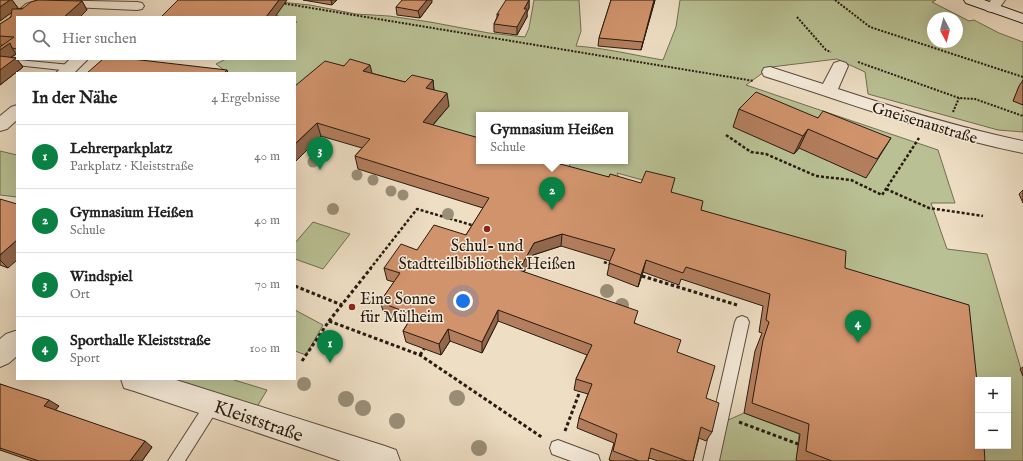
<!DOCTYPE html>
<html lang="de">
<head>
<meta charset="utf-8">
<style>
	:root { --surface:#fff; --page:#f6f6f6; --text:#222; --muted:#767676; --line:#e0e0e0; --accent:#0b8043 }
	body { margin:0; font-family:"IM FELL English",serif; background:var(--page); color:var(--text) }
	.controls { position:absolute; right:12px; bottom:12px; display:grid; overflow:hidden; border-radius:0px; box-shadow:0 4px 16px #0002 }
	.controls button { width:36px; height:36px; display:grid; place-items:center; padding:0; border:0; border-bottom:1px solid var(--line); background:var(--surface); color:var(--text); font:20px sans-serif }
	.compass { position:absolute; left:927px; top:12px; width:36px; height:36px; border-radius:50%; background:var(--surface); box-shadow:0 4px 16px #0002; rotate:173deg }
	.you { position:absolute; left:463px; top:301px; width:14px; height:14px; margin:-10px; border:3px solid #fff; border-radius:50%; background:#1a73e8; box-shadow:0 0 0 6px #1a73e833 }
	.badge { display:grid; place-items:center; width:26px; height:26px; border-radius:50%; background:var(--accent); color:#fff; font-size:13px; font-weight:700 }
	.pin { position:absolute; translate:-50% -33px; filter:drop-shadow(0 1px 2px #0008) }
	.pin::after { content:''; position:absolute; top:21px; width:14px; height:12px; background:inherit; clip-path:polygon(0 0,100% 0,50% 100%) }
	.popup { position:absolute; left:476px; top:112px; width:152px; height:52px; box-sizing:border-box; display:grid; place-content:center; border-radius:0px; background:var(--surface); filter:drop-shadow(0 1px 3px #0005); font-size:13px; white-space:nowrap; color:var(--muted) }
	.popup b { font-size:15px; color:var(--text) }
	.popup::after { content:''; position:absolute; left:50%; top:100%; margin-left:-8px; border:8px solid transparent; border-top-color:var(--surface) }
	.list { margin:0; padding:0; list-style:none }
	h2 { display:flex; justify-content:space-between; align-items:center; height:52px; margin:0; padding:0 16px; font-size:17px }
	h2 small { font-size:13px; font-weight:400; color:var(--muted) }
	.list li { display:grid; grid-template-columns:26px 1fr auto; gap:12px; align-items:center; box-sizing:border-box; height:64px; padding:0 16px; border-top:1px solid var(--line) }
	.list b { display:block; font-size:15px; white-space:nowrap }
	.list p { margin:0; font-size:13px; white-space:nowrap; color:var(--muted) }
	.list em { font-size:13px; font-style:normal; color:var(--muted) }
	.icon { flex:none; width:22px; height:22px; fill:none; stroke:currentColor; stroke-width:2; stroke-linecap:round; stroke-linejoin:round }
	.map { position:relative; flex:none; width:1023px; height:461px; overflow:hidden }
	.search { position:absolute; background:var(--surface); box-shadow:0 4px 16px #0002; left:16px; top:16px; width:280px; height:44px; display:flex; align-items:center; gap:10px; box-sizing:border-box; padding:0 14px; border-radius:0px; color:var(--muted); font-size:15px }
	.panel { position:absolute; background:var(--surface); box-shadow:0 4px 16px #0002; left:16px; top:72px; width:280px; height:308px; border-radius:0px }
	.map>svg:first-child { display:block }
	.green { fill:#b9c194; stroke:#706e52; fill-rule:evenodd }
	.lines { fill:none; stroke-linecap:round; stroke-linejoin:round }
	.service-casing { stroke:#594c3e; stroke-width:2 }
	.minor-casing { stroke:#594c3e; stroke-width:2 }
	.secondary-casing { stroke:#271b11; stroke-width:2 }
	.path-far2 { stroke:#271b11; stroke-width:2; stroke-dasharray:2 1.5; stroke-linecap:butt }
	.path-far1 { stroke:#271b11; stroke-width:2.5; stroke-dasharray:3 2; stroke-linecap:butt }
	.path { stroke:#271b11; stroke-width:3; stroke-dasharray:3.5 2.5; stroke-linecap:butt }
	.service { fill:#f4ead9; fill-rule:evenodd }
	.minor { fill:#f4ead9; fill-rule:evenodd }
	.secondary { fill:#f4ead9; fill-rule:evenodd }
	.tree { fill:#998e77 }
	.wall { fill:#b37e5d; stroke:#271b11 }
	.shaded-wall { fill:#92674c; stroke:#271b11 }
	.building { fill:#d0936c; stroke:#271b11 }
	.poi-dot { fill:#8f2418; stroke:#f4ead9; stroke-width:1.5 }
	.labels { text-anchor:middle; stroke-width:3; stroke-linejoin:round; paint-order:stroke }
	.street-label { font-size:16px; fill:#271b11; stroke:#f4ead9 }
	.poi-label { font-size:16px; fill:#271b11; stroke:#f4ead9 }
	.near-street-label { font-size:19px; fill:#271b11; stroke:#f4ead9 }
</style>
</head>
<body>
<div class="map">
<svg width="1023" height="461" viewBox="0 0 1023 461">
	<rect width="100%" height="100%" fill="#eedec4"/>
	<filter id="stains"><feTurbulence type="fractalNoise" baseFrequency=".005" numOctaves="4"/><feColorMatrix values="0 0 0 0 .2 0 0 0 0 .09 0 0 0 0 .02 0 0 0 .5 -.17"/></filter>
	<radialGradient id="worn" r=".72"><stop offset=".6" stop-color="#630" stop-opacity="0"/><stop offset="1" stop-color="#630" stop-opacity=".3"/></radialGradient>
	<g class="green">
		<path d="M236 0 269 1 310 5 356 14 389 16 430 22 489 33 525 37 529 28 534 0H579L581 31 576 46C605 48 633 55 663 60L676 27 680 0H936L932 2 969 21 974 20 999 33 1023 42V132L998 130 868 94 865 72 837 59 771 67 746 85 938 150 955 203H931L947 249 987 254 1023 376V461H969L752 238 646 181 617 173 620 180 626 185 568 168 572 161H625V115H479V142L295 103V73H228L216 64 226 59H295V24L297 22 295 21V17H281ZM933 18H957V42H933ZM978 380H1008V446H978Z"/>
		<path d="M0 151 17 155V197L0 195Z"/>
		<path d="M313 222 350 234 323 269 295 259V243Z"/>
		<path d="M295 310 323 325 306 355 295 351Z"/>
		<path d="M156 379H231L267 390 254 412Z"/>
		<path d="M744 413 799 434 797 455 811 461H708L719 424Z"/>
	</g>
	<g class="lines">
		<defs>
			<g id="service">
				<path d="M17 54V59H20L18 60 71 65 76 68 71 71 7 64 6 62Z"/>
				<path d="M742 316 747 318 749 322 719 461H703L735 322 737 318Z"/>
				<path d="M213 397 218 399 221 404 185 461H168L208 399Z"/>
				<path d="M558 440 598 455 600 461H571L552 454 550 448 552 442Z"/>
			</g>
			<g id="minor">
				<path d="M39 0 137 2 142 3 144 6 142 9 137 10 49 6 36 10 27 17H17V21L13 20 11 17 26 4Z"/>
				<path d="M991 0H1005L997 11 992 12 987 11 985 8Z"/>
				<path d="M70 59H88L74 73H56Z"/>
				<path d="M840 61 846 63 848 66 838 89C899 109 960 128 1023 141V153C934 135 850 103 764 76L762 72 764 68 770 67 823 84 834 63Z"/>
				<path d="M17 105V120L7 129 0 131V116L11 107Z"/>
				<path d="M15 331H17V356L9 363 0 367V339L6 334Z"/>
				<path d="M121 379H173L385 446 396 450 400 461H341L134 391 124 388Z"/>
			</g>
			<path id="secondary" d="M964 0H984L1023 14V23L966 3Z"/>
		</defs>
		<use href="#service" class="service-casing"/>
		<use href="#minor" class="minor-casing"/>
		<use href="#secondary" class="secondary-casing"/>
		<g class="path-far2">
			<path d="M835 0 870 27 1023 77"/>
			<path d="M281 3 754 81"/>
			<path d="M797 17 826 50 831 52"/>
			<path d="M858 62 959 98 975 99 1023 116"/>
			<path d="M953 112 959 98"/>
		</g>
		<g class="path-far1">
			<path d="M726 135 751 152 766 154 816 176 851 180 882 195 919 138"/>
			<path d="M886 189 929 208 983 216"/>
			<path d="M604 262 611 265"/>
			<path d="M370 269 417 209 475 226"/>
		</g>
		<g class="path">
			<path d="M642 276 737 305"/>
			<path d="M295 286 342 305"/>
			<path d="M329 321 420 355 543 438"/>
			<path d="M420 355 424 349"/>
			<path d="M302 361 329 321 371 268"/>
			<path d="M739 422 798 444"/>
			<path d="M565 431 580 391"/>
		</g>
		<use href="#service" class="service"/>
		<use href="#minor" class="minor"/>
		<use href="#secondary" class="secondary"/>
	</g>
	<g class="tree">
		<circle cx="313" cy="162" r="5.5"/>
		<circle cx="357" cy="175" r="5.5"/>
		<circle cx="373" cy="180" r="5.5"/>
		<circle cx="391" cy="191" r="5.5"/>
		<circle cx="403" cy="195" r="5.5"/>
		<circle cx="333" cy="209" r="6"/>
		<circle cx="448" cy="214" r="6"/>
		<circle cx="607" cy="291" r="7"/>
		<circle cx="622" cy="305" r="7"/>
		<circle cx="304" cy="384" r="7"/>
		<circle cx="457" cy="398" r="8"/>
		<circle cx="346" cy="399" r="8"/>
		<circle cx="363" cy="408" r="8"/>
		<circle cx="397" cy="421" r="8"/>
		<circle cx="479" cy="448" r="8"/>
	</g>
	<g class="wall">
		<path d="M0 0H12L18 8 16 9 82 1 87 10 17 17V55L16 54 10 57 16 58 23 67 0 85V47L2 45H0V24L11 17 12 12 0 21Z"/>
		<path d="M303 0H337L332 5Z"/>
		<path d="M529 0V8L527 12V17L517 35 494 32V24L497 17V14Z"/>
		<path d="M611 0H655L641 50 598 46 599 38Z"/>
		<path d="M432 2 420 18 397 15 396 7Z"/>
		<path d="M344 66 405 82 433 80 434 90 449 106 433 125 479 161 609 177 671 192 701 210 845 268 985 461H798L796 460 800 434 744 413 755 351 762 333 759 332 763 306 681 279 679 285 643 272 638 287 607 275 610 261 561 246 533 255 524 272 635 323 677 352 706 398 712 432 706 441 699 438 693 461H658L649 458 648 461H613L609 460 614 443 577 428 579 418 588 394 574 390 576 379 587 355 498 321 482 353 450 341 441 355 406 342 403 331 408 323 384 313 380 302 394 282 387 280 384 268 417 250 466 235 483 208 358 169 355 156 362 148 321 136 295 162V86Z"/>
		<path d="M1023 80V105L1013 101 1019 86Z"/>
		<path d="M739 109 818 118 891 138 866 178 799 148 794 154 733 127Z"/>
		<path d="M1023 190V203L1019 194Z"/>
		<path d="M0 199 8 268 0 265Z"/>
		<path d="M1023 367V376L1020 369Z"/>
		<path d="M0 384 59 406 55 410 152 447 142 461H32L0 450Z"/>
	</g>
	<g class="shaded-wall">
		<path d="M10 0H12L18 8 0 21V7Z"/>
		<path d="M279 0H287L275 17H266Z"/>
		<path d="M331 0H337L332 5Z"/>
		<path d="M427 0H432V2L420 18 418 11Z"/>
		<path d="M529 0V8L527 12V17L517 35V27L524 9Z"/>
		<path d="M654 0H655L641 50 643 42Z"/>
		<path d="M82 1 87 10 80 17H64Z"/>
		<path d="M10 43 12 48 16 54 5 61 16 58 23 67 0 85V50Z"/>
		<path d="M370 65 373 77 363 71Z"/>
		<path d="M227 70 228 73H224Z"/>
		<path d="M433 80 434 93 426 88Z"/>
		<path d="M447 93 449 106 425 134 423 122Z"/>
		<path d="M317 123 321 136 295 162V144Z"/>
		<path d="M808 129 799 148 794 154 803 136Z"/>
		<path d="M562 234 561 246 533 255 519 282V270L534 243Z"/>
		<path d="M17 240V260L8 268 0 260V255Z"/>
		<path d="M646 260 643 272 638 287 641 275Z"/>
		<path d="M498 310V321L482 353V342Z"/>
		<path d="M448 329 450 341 441 355 439 344Z"/>
		<path d="M49 400 59 406 53 413 44 406Z"/>
		<path d="M145 441 152 447 142 461H130Z"/>
	</g>
	<g class="building">
		<path d="M0 0H10L0 7Z"/>
		<path d="M38 0 82 1 64 17H17V49L12 48 10 43 0 50V47L14 37 0 36V24L11 17 12 9H22L31 2Z"/>
		<path d="M178 0H279L266 17H161Z"/>
		<path d="M402 0H427L418 11 396 7Z"/>
		<path d="M506 0H529L524 9H527L517 27 494 24 499 14H497Z"/>
		<path d="M611 0H654L643 42 599 38Z"/>
		<path d="M0 56 16 58 0 70Z"/>
		<path d="M103 59H132L227 70 224 73H87Z"/>
		<path d="M350 59 370 65 363 71 405 82 412 75 433 80 426 88 447 93 423 122 479 138V161H549L609 177 610 174 641 183 646 171 675 178 671 192 703 201 701 210 846 251 845 268 969 305 978 391V446H984L985 461H832L806 451 809 424 752 403 763 340 769 322 766 320 770 294 686 267 683 273 646 260 641 275 609 263 615 249 562 234 534 243 519 270 638 311 634 323 681 340 677 352 715 366 706 398 719 403 712 432 701 427 693 461H687L651 448 648 461H639L613 451 617 434 579 418 592 384 576 379 592 345 498 310 482 342 448 329 439 344 403 331 413 315 380 302 400 273 384 268 401 244 417 250 434 225 466 235 489 198 355 156 370 139 317 123 295 144V86L325 61 344 66Z"/>
		<path d="M756 92 818 118 823 111 891 138 877 159 808 129 803 136 739 109Z"/>
		<path d="M0 199 17 204V240L0 255Z"/>
		<path d="M0 384 49 400 44 406 145 441 130 461H39L0 448Z"/>
	</g>
	<g class="poi-dot">
		<circle cx="487" cy="229" r="4"/>
		<circle cx="352" cy="307" r="4"/>
	</g>
	<g class="labels">
		<g class="street-label">
			<text transform="translate(925 122) rotate(17)" y="6">Gneisenaustraße</text>
		</g>
		<g class="poi-label">
			<text x="487" y="251">Schul- und<tspan x="487" dy="18">Stadtteilbibliothek Heißen</tspan></text>
			<text x="360" y="304" text-anchor="start">Eine Sonne<tspan x="360" dy="18">für Mülheim</tspan></text>
		</g>
		<g class="near-street-label">
			<text transform="translate(259 420) rotate(19)" y="7">Kleiststraße</text>
		</g>
	</g>
	<rect width="100%" height="100%" filter="url(#stains)"/>
	<rect width="100%" height="100%" fill="url(#worn)"/>
</svg>
<div class="controls">
<button>+</button>
<button>−</button>
</div>
<svg class="compass" viewBox="-18 -18 36 36"><path d="M0-13l5 13h-10z" fill="#e53935"/><path d="M0 13l5-13h-10z" fill="#767676"/></svg>
<div class="you"></div>
<div class="pin badge" style="left:330px;top:363px">1</div>
<div class="pin badge" style="left:552px;top:210px">2</div>
<div class="popup"><b>Gymnasium Heißen</b>Schule</div>
<div class="pin badge" style="left:320px;top:170px">3</div>
<div class="pin badge" style="left:858px;top:343px">4</div>
<div class="search"><svg class="icon" aria-label="search" viewBox="0 0 24 24"><circle cx="10" cy="10" r="6"/><path d="M15 15l6 6"/></svg>Hier suchen</div>
<section class="panel">
<h2>In der Nähe<small>4 Ergebnisse</small></h2>
<ul class="list">
<li><span class="badge">1</span><div><b>Lehrerparkplatz</b><p>Parkplatz · Kleiststraße</p></div><em>40 m</em></li>
<li><span class="badge">2</span><div><b>Gymnasium Heißen</b><p>Schule</p></div><em>40 m</em></li>
<li><span class="badge">3</span><div><b>Windspiel</b><p>Ort</p></div><em>70 m</em></li>
<li><span class="badge">4</span><div><b>Sporthalle Kleiststraße</b><p>Sport</p></div><em>100 m</em></li>
</ul>
</section>
</div>
</body>
</html>
